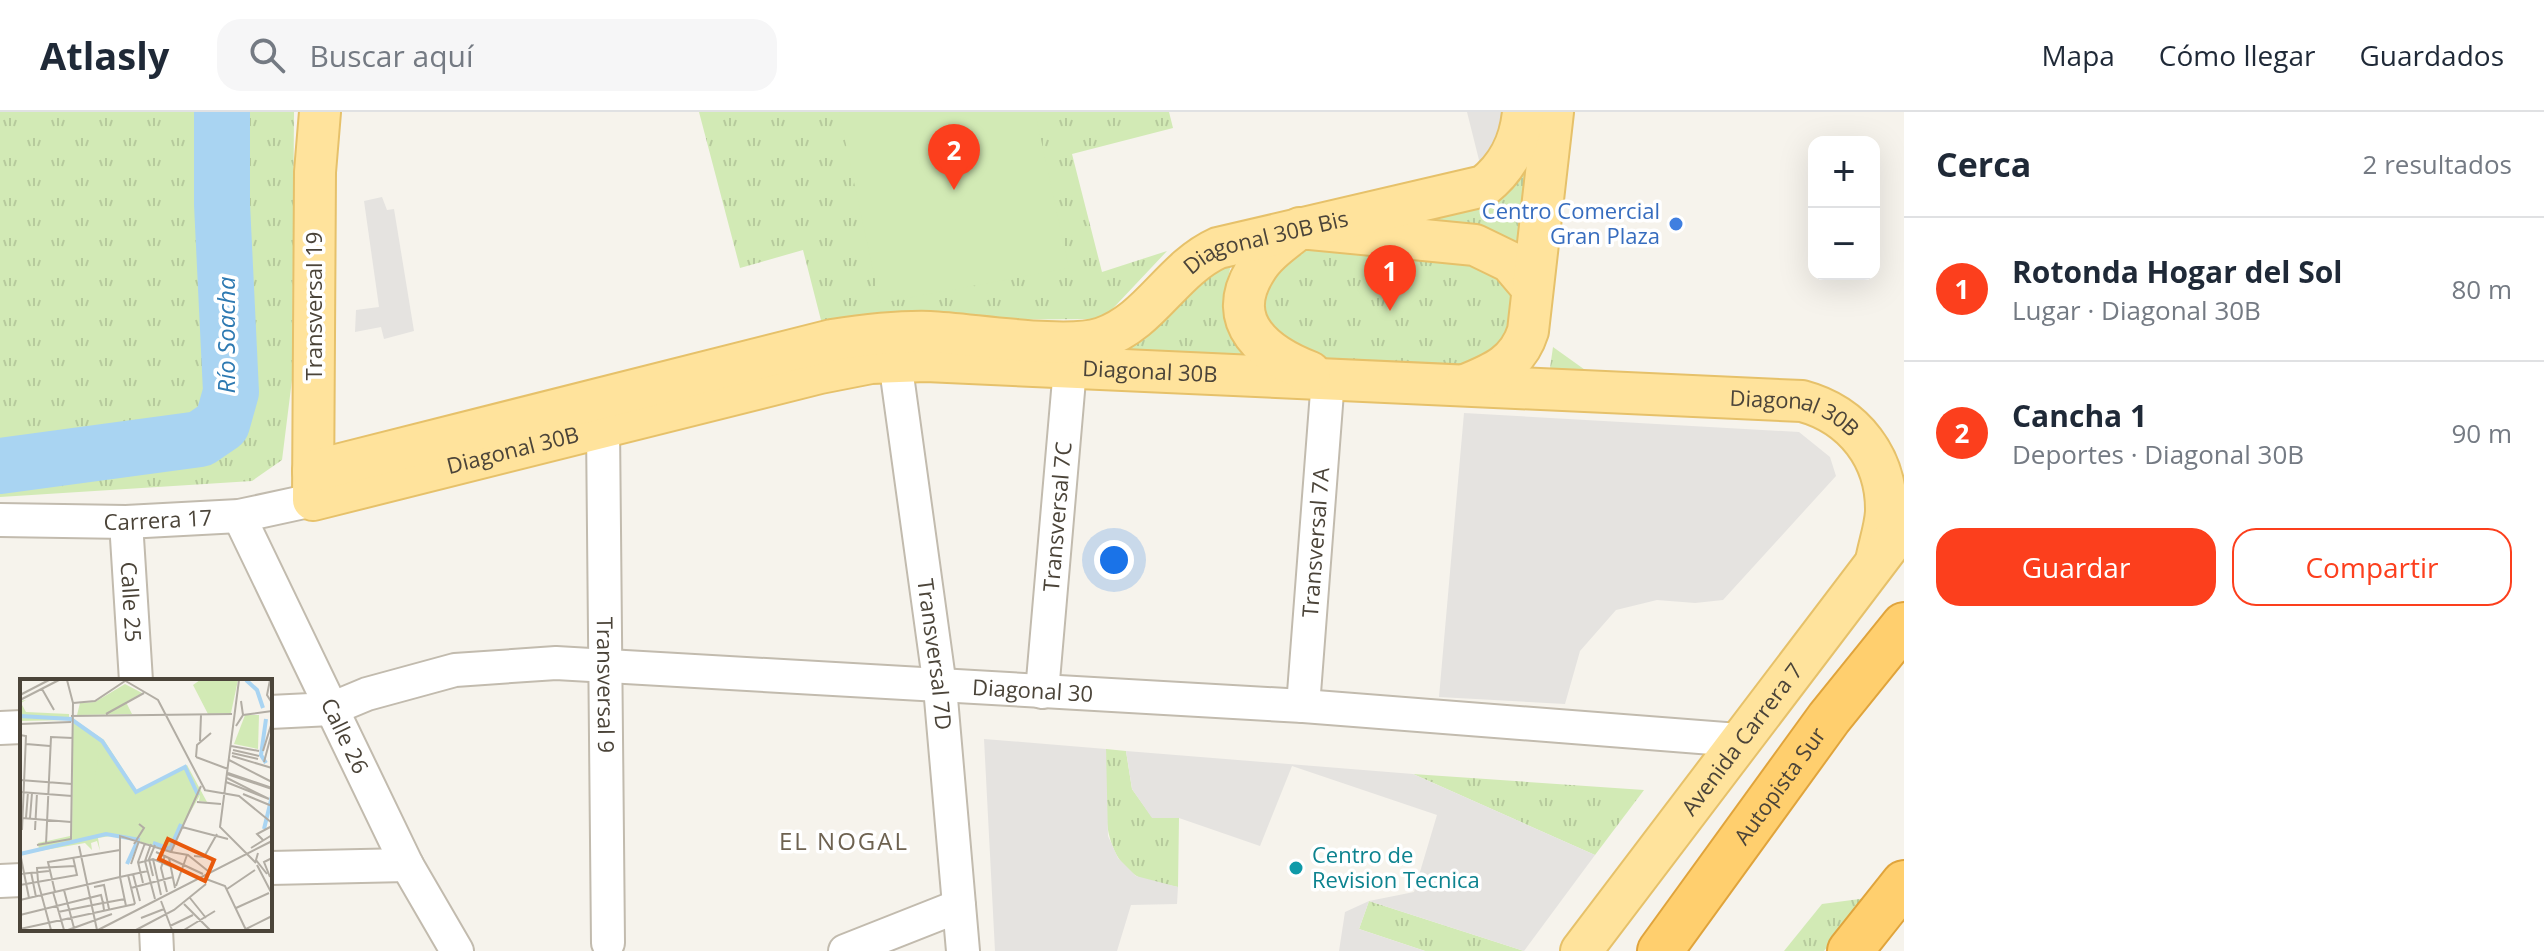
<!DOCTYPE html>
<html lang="es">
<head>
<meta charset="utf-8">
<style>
	:root { --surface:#fff; --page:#f6f6f7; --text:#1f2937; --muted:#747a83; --line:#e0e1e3; --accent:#fc3f1d }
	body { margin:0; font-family:"Open Sans",sans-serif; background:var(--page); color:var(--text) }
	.controls { position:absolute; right:24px; top:24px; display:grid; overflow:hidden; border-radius:16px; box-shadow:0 8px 32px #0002 }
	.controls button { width:72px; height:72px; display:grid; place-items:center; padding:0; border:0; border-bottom:2px solid var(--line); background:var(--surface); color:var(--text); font:40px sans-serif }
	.you { position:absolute; left:1114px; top:448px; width:28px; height:28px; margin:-20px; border:6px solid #fff; border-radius:50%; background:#1a73e8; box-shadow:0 0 0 12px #1a73e833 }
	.badge { display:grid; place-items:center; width:52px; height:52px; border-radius:50%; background:var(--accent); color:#fff; font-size:26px; font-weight:700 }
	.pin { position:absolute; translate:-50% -66px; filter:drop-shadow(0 2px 4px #0008) }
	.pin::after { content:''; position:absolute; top:42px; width:28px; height:24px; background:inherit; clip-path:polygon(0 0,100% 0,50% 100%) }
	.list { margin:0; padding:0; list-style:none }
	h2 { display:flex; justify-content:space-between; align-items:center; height:104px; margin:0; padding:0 32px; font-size:34px }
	h2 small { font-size:26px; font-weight:400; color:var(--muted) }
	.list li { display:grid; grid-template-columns:52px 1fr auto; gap:24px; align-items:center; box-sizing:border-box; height:144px; padding:0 32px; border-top:2px solid var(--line) }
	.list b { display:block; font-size:30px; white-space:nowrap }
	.list p { margin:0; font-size:26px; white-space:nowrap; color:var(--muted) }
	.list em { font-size:26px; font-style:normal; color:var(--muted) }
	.actions { display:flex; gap:16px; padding:24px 32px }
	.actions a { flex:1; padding:18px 0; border:2px solid var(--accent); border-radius:24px; text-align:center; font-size:28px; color:var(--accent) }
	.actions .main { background:var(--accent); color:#fff }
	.icon { flex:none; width:44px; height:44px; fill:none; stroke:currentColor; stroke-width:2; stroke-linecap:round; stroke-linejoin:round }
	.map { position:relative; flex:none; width:1904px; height:839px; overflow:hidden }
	header { display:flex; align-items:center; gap:48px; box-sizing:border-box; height:112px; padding:0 40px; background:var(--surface); border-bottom:2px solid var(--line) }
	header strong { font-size:38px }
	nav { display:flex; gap:44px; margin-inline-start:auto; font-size:28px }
	.search { width:560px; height:72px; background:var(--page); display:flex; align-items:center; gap:20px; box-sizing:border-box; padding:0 28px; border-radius:24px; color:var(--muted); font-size:30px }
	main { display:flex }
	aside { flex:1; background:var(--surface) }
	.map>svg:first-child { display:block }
	.grass { fill:url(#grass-tufts) }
	.park { fill:#d2eab5 }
	.parking { fill:#e5e3e0 }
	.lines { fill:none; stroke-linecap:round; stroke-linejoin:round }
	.river { stroke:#a9d4f2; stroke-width:56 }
	.minor-casing { stroke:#c2bbae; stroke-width:36 }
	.major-casing { stroke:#e6c16a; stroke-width:44 }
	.highway-casing { stroke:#e0a43c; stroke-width:48 }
	.minor { stroke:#fff; stroke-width:32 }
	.major { stroke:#ffe39c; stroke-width:40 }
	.highway { stroke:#ffcf6e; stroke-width:44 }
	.shop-dot { fill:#3f7fe0; stroke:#fff; stroke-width:3 }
	.culture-dot { fill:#0f9aa8; stroke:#fff; stroke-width:3 }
	.labels { text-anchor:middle; stroke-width:7; stroke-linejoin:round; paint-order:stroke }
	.shop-label { font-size:22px; fill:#366cbe; stroke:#fff; text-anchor:end }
	.street-label { font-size:22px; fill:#4b4439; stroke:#fff }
	.culture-label { font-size:22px; fill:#0d838f; stroke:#fff; text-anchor:start }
	.water-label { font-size:24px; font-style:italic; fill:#2e7ab2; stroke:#fff }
	.neighbourhood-label { font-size:24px; letter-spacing:2px; fill:#6e6250; stroke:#fff }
	.inset-river { fill:none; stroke:#a9d4f2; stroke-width:4 }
	.inset-road { fill:none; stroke:#b2ada4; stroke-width:2 }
	.view { fill:#e8590c; fill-opacity:0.15; stroke:#e8590c; stroke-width:4 }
	.inset-edge { fill:none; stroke:#4b4439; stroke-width:4 }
</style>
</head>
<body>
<header>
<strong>Atlasly</strong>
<div class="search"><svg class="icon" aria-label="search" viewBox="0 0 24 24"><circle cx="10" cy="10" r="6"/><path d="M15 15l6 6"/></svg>Buscar aquí</div>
<nav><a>Mapa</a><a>Cómo llegar</a><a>Guardados</a></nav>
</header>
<main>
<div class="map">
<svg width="1904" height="839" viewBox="0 0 1904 839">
	<defs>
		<pattern id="grass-tufts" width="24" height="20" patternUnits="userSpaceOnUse" patternTransform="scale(2)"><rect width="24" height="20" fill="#d2eab5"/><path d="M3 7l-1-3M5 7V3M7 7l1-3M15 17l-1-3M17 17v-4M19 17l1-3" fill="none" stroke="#b6ca9c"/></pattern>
	</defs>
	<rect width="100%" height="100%" fill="#f6f3ec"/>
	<g class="grass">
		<path d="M0 0H294L292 268 282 348 252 369 0 385Z"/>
		<path d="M699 0H1169L1173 16 1072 42 1102 160 1167 139 1103 207 887 208 823 216 803 138 740 156Z"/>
		<path d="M1530 49 1522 141 1402 112Z"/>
		<path d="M1296 136 1463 150C1486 157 1500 164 1514 182L1510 214 1498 236 1462 255 1308 248 1271 229 1257 187Z"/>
		<path d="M1232 149C1222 187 1223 209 1243 244L1109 240 1190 169Z"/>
		<path d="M1553 235 1595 265 1549 263Z"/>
		<path d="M1106 637 1126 639 1132 677 1152 705 1179 706 1178 775C1165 772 1145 770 1135 763 1096 737 1107 677 1106 637Z"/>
		<path d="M1413 662 1644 678 1595 743Z"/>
		<path d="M1867 786 1824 839H1784L1822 792Z"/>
		<path d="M1369 789 1524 839H1425L1359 817Z"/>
	</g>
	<path class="park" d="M839 0H1035L1069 156 880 191Z"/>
	<g class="parking">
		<path d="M1467 0H1501V32L1482 60Z"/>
		<path d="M382 85 387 98 394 97 414 219 384 227 381 215 355 220 356 198 379 195 364 89Z"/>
		<path d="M1464 301 1799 320 1830 345 1836 364 1723 488 1695 491 1657 488 1616 498 1580 539 1565 592 1439 585Z"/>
		<path d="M984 627 1106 637 1108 724 1118 746 1136 764 1178 775 1177 792 1131 793 1117 839H995Z"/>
		<path d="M1126 639 1413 662 1595 743 1524 839 1369 789 1359 817 1425 839H1339L1345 800 1369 789 1414 780 1437 703 1292 654 1260 734 1179 706H1152L1132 677Z"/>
	</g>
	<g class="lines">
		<path class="river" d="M0 354 200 327 222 312 231 280 222 92V0"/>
		<defs>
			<g id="minor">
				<path id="s1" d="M895 249 940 575 963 839"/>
				<path id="s2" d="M603 315 608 831"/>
				<path id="s3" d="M239 404 407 753 457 839"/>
				<path id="s4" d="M0 408 126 410 239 404 313 388"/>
				<path id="s5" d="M126 410 136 569"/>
				<path id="s6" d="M1042 580 1072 233"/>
				<path id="s7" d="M1303 594 1328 267"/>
				<path id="s8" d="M270 600 331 597 367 582 455 558 556 551 1303 594 1738 628"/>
				<path d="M0 616 22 615"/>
				<path d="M270 756 407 753"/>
				<path d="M0 769 22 768"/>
				<path d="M156 817 157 839"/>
				<path d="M845 839 959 794"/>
			</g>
			<g id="major">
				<path id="s9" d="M320 0 315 60 313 388 820 261 871 251 926 249 1802 289C1854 303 1887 346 1886 400 1885 416 1879 433 1876 449"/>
				<path d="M1310 260C1266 243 1223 211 1255 159 1265 141 1284 129 1300 116L1475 133 1510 150 1532 176"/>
				<path d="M1465 273C1495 261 1518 251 1528 219L1553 0"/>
				<path id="s10" d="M313 359 832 228C865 223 897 219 930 220 973 222 1066 238 1102 226 1150 210 1172 157 1218 136L1484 74C1508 55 1520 31 1523 0"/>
				<path id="s11" d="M1581 839 1893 428"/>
			</g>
			<g id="highway">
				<path id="s12" d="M1660 839 1829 606 1904 513"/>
				<path d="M1850 839 1904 771"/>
			</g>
		</defs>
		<use href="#minor" class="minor-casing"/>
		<use href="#major" class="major-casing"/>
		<use href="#highway" class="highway-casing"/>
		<use href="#minor" class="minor"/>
		<use href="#major" class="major"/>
		<use href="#highway" class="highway"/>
	</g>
	<circle class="shop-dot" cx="1676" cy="112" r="8"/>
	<circle class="culture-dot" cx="1296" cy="756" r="8"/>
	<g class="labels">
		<g class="shop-label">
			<text x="1660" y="107">Centro Comercial<tspan x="1660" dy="25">Gran Plaza</tspan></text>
		</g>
		<g class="street-label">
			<text dy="8" stroke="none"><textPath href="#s10" startOffset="1002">Diagonal 30B Bis</textPath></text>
			<text transform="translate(314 194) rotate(-90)" y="8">Transversal 19</text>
			<text dy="8" stroke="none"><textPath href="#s9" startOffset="1242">Diagonal 30B</textPath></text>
			<text dy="8" stroke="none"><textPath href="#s9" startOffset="1890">Diagonal 30B</textPath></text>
			<text dy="8" stroke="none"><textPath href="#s9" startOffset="594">Diagonal 30B</textPath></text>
			<text dy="8" stroke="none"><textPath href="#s6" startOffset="176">Transversal 7C</textPath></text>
			<text dy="8" stroke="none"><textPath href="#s4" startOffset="158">Carrera 17</textPath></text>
			<text dy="8" stroke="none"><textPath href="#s7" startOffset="164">Transversal 7A</textPath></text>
			<text dy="8" stroke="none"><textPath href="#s5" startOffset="80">Calle 25</textPath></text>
			<text dy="8" stroke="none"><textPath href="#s1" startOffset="296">Transversal 7D</textPath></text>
			<text dy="8" stroke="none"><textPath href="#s2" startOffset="258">Transversal 9</textPath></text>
			<text dy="8" stroke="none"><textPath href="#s8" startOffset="770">Diagonal 30</textPath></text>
			<text dy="8" stroke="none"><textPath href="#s3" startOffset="244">Calle 26</textPath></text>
			<text dy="8" stroke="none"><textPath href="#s11" startOffset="266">Avenida Carrera 7</textPath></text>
			<text dy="8" stroke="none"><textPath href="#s12" startOffset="204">Autopista Sur</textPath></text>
		</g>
		<g class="culture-label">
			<text x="1312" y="751">Centro de<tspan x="1312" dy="25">Revision Tecnica</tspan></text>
		</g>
		<g class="water-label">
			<text transform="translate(227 223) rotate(-90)" y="8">Río Soacha</text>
		</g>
		<g class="neighbourhood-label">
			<text x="844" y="738">EL NOGAL</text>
		</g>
	</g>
	<g transform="translate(20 567)">
		<rect width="252" height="252" fill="#f6f3ec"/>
		<path d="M180 1H218L211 34 188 35 173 6ZM105 5 122 14 106 23 112 35 57 36 60 24 75 23ZM6 21 1 24 6 33 49 35V41L0 42V22ZM53 40 84 61 117 112 167 86 187 123 179 122 180 116 149 171 97 156 78 159 80 172 77 162 71 164 72 171 65 164 2 175 19 171 18 164 50 157 52 164Z" fill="#d2eab5"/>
		<path d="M53 43 81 64 73 109 54 106Z" fill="#d2eab5"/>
		<path d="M225 36H239L238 70 214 65Z" fill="#d2eab5"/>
		<path class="inset-river" d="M226 1 237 11 243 29M0 37 51 40 82 62 116 113 165 88 178 116M246 40 241 76 246 84M244 150 252 117M133 164 150 170 161 145M0 175 86 155 120 161M107 185 117 163"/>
		<path class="inset-road" d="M104 1 138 21 185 111M219 1 200 148 236 184M250 1 247 16 252 24M22 10 34 31M0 16 29 1M0 21 39 1M53 24 75 22 105 2M86 35 124 14M223 36 252 32M51 37 212 35M0 45 51 43M216 47 223 36 221 22M0 56 6 57 2 151M180 62 181 36M6 65 30 67M211 67 239 72M213 71 239 77M243 72 252 43M212 74 238 80M212 77 252 89M176 78 208 90M176 78 177 66 191 54M209 81 252 103M244 83 252 53M208 94 252 109M207 95 252 110M0 101 52 105M206 103 249 120 207 99M181 107 151 173 168 176 188 192M184 111 219 117 252 144M0 113 52 117M223 115 252 127M177 123 201 125M2 139 51 143M6 139 8 113M10 139 12 114M162 148 208 160M15 151 17 114M243 161 237 155 252 147M26 165 31 58 53 59M114 165 124 149 119 145M131 165 125 182 135 220M17 166 51 160 53 24 47 1M59 167 77 251M231 169 252 156M136 173 183 195M0 174 9 219M238 174 236 181 247 195M145 176 141 189 147 213M174 177 184 178 197 155M149 179 155 209M133 180 141 216M118 184 133 180 150 187M111 185 119 162M237 186 252 215M128 192 100 198V157L151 173M11 193 16 218M0 195 29 192M113 195 120 222M108 196 115 225M133 197 129 180 135 166M250 198 244 183 252 179M186 200 205 207 226 251M18 202 17 189 55 187M18 203 31 251M123 204 118 183 125 164M0 206 57 196 53 178M156 207 167 176M74 208 84 206 89 230M111 209 153 198M207 210 235 191M44 211 54 249M33 213 44 251M35 213 28 183 100 171M170 219 186 239M0 221 100 198 106 227M141 222 152 251M164 225 190 251M216 229 249 214M38 233 83 224 84 231M0 236 81 216 83 224 105 220M121 239 144 230M150 247 173 236M0 250 115 225M226 250 252 237M48 251 92 235M78 251 252 162M116 251 154 231 186 205M164 251 195 232"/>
		<path class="view" d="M148 160 194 181 185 202 139 180Z"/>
		<rect width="252" height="252" class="inset-edge"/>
	</g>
</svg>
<div class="controls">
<button>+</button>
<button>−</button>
</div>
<div class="you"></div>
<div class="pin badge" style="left:1390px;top:199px">1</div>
<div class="pin badge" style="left:954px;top:78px">2</div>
</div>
<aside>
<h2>Cerca<small>2 resultados</small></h2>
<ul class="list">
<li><span class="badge">1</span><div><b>Rotonda Hogar del Sol</b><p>Lugar · Diagonal 30B</p></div><em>80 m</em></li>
<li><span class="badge">2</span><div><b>Cancha 1</b><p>Deportes · Diagonal 30B</p></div><em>90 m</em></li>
</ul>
<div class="actions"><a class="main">Guardar</a><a>Compartir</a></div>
</aside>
</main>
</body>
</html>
